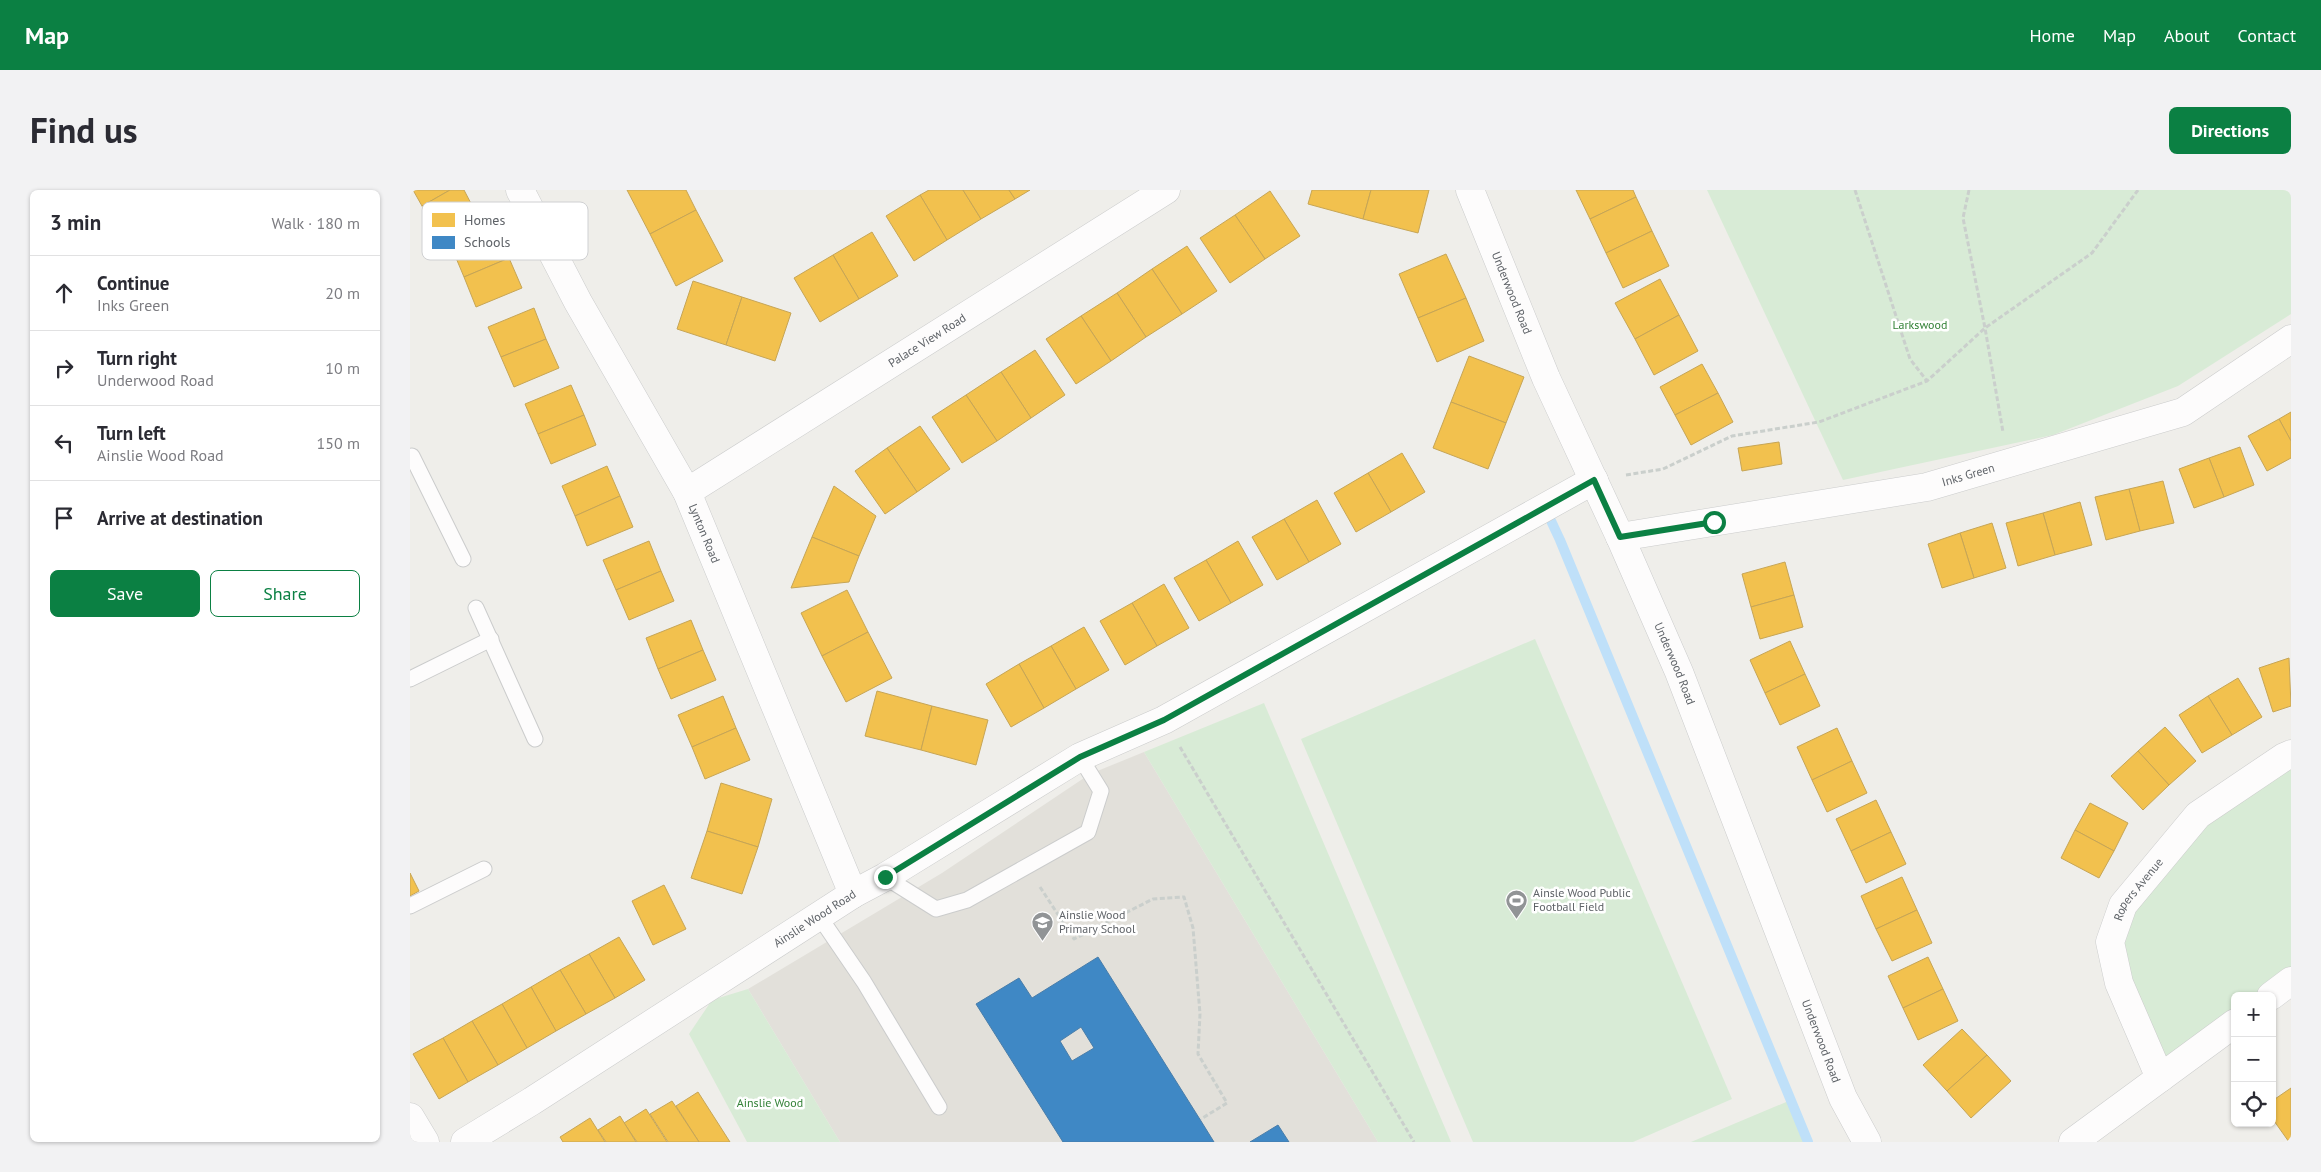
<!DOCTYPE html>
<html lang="en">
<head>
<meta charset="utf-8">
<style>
	:root { --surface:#fff; --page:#f2f2f3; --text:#2b2b33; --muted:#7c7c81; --line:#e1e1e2; --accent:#0b8043 }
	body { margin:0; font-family:"PT Sans",sans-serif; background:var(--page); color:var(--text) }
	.controls { position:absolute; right:15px; bottom:15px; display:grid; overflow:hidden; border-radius:8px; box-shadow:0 1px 4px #0004 }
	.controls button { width:45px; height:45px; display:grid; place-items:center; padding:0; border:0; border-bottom:1px solid var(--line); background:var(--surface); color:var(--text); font:25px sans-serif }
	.stop { position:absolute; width:15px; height:15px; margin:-11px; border:4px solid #0b8043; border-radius:50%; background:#fff }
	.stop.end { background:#0b8043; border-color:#fff; box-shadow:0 1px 5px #0008 }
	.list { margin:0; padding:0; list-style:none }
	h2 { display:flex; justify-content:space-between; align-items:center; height:65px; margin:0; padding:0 20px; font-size:21px }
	h2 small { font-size:16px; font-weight:400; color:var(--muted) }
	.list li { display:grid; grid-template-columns:32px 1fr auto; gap:15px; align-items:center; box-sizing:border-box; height:75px; padding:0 20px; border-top:1px solid var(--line) }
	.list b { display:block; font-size:19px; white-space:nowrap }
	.list p { margin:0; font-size:16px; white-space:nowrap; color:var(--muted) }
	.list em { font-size:16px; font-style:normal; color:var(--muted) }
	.actions { display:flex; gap:10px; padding:15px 20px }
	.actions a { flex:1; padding:11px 0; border:1px solid var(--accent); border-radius:8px; text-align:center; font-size:18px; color:var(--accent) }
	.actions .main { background:var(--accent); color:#fff }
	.icon { flex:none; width:28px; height:28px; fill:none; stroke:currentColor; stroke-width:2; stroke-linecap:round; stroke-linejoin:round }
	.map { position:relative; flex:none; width:1881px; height:952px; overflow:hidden; border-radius:8px }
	header { display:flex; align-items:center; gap:30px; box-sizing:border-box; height:70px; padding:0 25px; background:var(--accent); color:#fff }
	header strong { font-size:24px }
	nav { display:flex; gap:28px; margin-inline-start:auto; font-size:18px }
	.intro { display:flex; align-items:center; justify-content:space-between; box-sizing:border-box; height:120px; padding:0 30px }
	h1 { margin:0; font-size:35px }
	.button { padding:12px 22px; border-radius:8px; background:var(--accent); color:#fff; font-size:18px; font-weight:700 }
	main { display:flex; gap:30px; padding:0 30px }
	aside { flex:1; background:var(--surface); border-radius:8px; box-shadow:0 1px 4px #0004 }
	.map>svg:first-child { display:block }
	.education { fill:#e2e0da }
	.green { fill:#d8ebd6 }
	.homes { fill:#f2c14e; stroke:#c6a556 }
	.schools { fill:#3f88c5; stroke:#497da9; fill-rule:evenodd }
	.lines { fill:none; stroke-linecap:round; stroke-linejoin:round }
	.stream { stroke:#bfe0f9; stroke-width:10 }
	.service-casing { stroke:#cbcccc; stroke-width:17 }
	.minor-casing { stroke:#cbcccc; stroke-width:29 }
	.path { stroke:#cacfcc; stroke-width:3; stroke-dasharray:5 2.5; stroke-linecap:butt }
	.service { stroke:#fdfcfc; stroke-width:15 }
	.minor { stroke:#fdfcfc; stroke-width:28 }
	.route { stroke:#0b8043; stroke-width:6 }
	.labels { text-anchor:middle; stroke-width:5; stroke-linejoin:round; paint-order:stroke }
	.street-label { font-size:12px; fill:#5f6368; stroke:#fff }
	.park-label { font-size:12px; fill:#348238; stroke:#fff }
	.poi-label { font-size:12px; fill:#5f6368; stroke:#fff; text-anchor:start }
	.key { fill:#fff; stroke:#cfd0d2; stroke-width:1 }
	.key-label { font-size:14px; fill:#5f6368 }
</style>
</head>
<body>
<header>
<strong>Map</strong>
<nav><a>Home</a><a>Map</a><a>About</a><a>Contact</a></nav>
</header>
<div class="intro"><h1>Find us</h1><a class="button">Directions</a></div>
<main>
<aside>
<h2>3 min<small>Walk · 180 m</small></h2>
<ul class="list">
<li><svg class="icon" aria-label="ahead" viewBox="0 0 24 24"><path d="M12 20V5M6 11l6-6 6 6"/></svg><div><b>Continue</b><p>Inks Green</p></div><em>20 m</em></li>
<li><svg class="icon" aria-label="right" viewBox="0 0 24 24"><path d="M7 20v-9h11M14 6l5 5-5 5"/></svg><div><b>Turn right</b><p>Underwood Road</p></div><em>10 m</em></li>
<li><svg class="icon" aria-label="left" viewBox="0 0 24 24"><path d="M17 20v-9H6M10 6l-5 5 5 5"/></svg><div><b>Turn left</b><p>Ainslie Wood Road</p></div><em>150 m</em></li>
<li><svg class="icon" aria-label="arrive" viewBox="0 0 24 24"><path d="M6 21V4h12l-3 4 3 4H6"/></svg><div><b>Arrive at destination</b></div></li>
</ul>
<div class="actions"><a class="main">Save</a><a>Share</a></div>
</aside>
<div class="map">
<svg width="1881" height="952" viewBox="0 0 1881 952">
	<rect width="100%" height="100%" fill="#efeeea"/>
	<path class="education" d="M734 562 968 952H430L338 799 532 683 680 584Z"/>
	<g class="green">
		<path d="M1297 0H1881V124L1768 196 1643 245 1433 290Z"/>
		<path d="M1125 449 1322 909 1223 952H1063L891 549Z"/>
		<path d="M854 513 1041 952H968L734 562Z"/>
		<path d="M1881 564V791L1861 806H1825V833L1750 888 1709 793 1713 715 1788 625Z"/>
		<path d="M338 799 430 952H337L279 844 302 810Z"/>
		<path d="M1381 910 1398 952H1281Z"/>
	</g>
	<g class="homes">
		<path d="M3 0H40L12 16Z"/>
		<path d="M40 0H54L67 25 28 46 12 16Z"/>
		<path d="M217 0H276L286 20 240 44Z"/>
		<path d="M519 0H553L571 29 537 50 510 5Z"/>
		<path d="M553 0H599L605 9 571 29Z"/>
		<path d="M599 0H620L605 9Z"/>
		<path d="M902 0H961L953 29 898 14Z"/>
		<path d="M961 0H1019L1008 43 953 29Z"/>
		<path d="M1166 0H1223L1226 7 1180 29Z"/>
		<path d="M860 1 890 46 855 69 825 25Z"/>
		<path d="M510 5 537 50 504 71 476 26Z"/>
		<path d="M1226 7 1242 41 1196 63 1180 29Z"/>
		<path d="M286 20 313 71 266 96 240 44Z"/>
		<path d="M825 25 855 69 820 93 790 48Z"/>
		<path d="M87 38 99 68 54 87 41 56Z"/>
		<path d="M1242 41 1259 76 1213 98 1196 63Z"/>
		<path d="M462 42 488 86 449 109 423 65Z"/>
		<path d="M777 56 807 101 772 124 742 79Z"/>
		<path d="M1036 64 1056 108 1008 128 989 84Z"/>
		<path d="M423 65 449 109 410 132 384 88Z"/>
		<path d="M99 68 112 98 66 117 54 87Z"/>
		<path d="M742 79 772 124 736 147 707 103Z"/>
		<path d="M1250 89 1269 125 1225 149 1205 113Z"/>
		<path d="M283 91 332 107 316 155 267 139Z"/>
		<path d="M707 103 736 147 701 171 671 126Z"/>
		<path d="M332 107 381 123 365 171 316 155Z"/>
		<path d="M1056 108 1074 151 1027 172 1008 128Z"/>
		<path d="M124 118 136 149 91 167 78 137Z"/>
		<path d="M1269 125 1288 161 1244 185 1225 149Z"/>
		<path d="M671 126 701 171 666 194 636 149Z"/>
		<path d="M136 149 149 178 104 197 91 167Z"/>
		<path d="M625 160 655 205 621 228 591 182Z"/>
		<path d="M1059 166 1114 187 1096 233 1041 212Z"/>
		<path d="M1292 174 1308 203 1265 225 1250 197Z"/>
		<path d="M591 182 621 228 587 251 556 205Z"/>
		<path d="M161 195 174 225 128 244 115 214Z"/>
		<path d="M1308 203 1323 232 1281 255 1265 225Z"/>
		<path d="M556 205 587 251 552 273 522 227Z"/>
		<path d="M1041 212 1096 233 1078 279 1023 258Z"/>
		<path d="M1881 222V251L1869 229Z"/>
		<path d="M174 225 186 255 141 274 128 244Z"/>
		<path d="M1869 229 1881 251V268L1857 281 1838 246Z"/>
		<path d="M510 236 540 279 507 302 477 258Z"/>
		<path d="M1369 252 1372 274 1332 281 1328 258Z"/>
		<path d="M1830 257 1844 295 1814 307 1799 268Z"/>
		<path d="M477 258 507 302 475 324 445 281Z"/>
		<path d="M992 263 1015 302 981 322 958 283Z"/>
		<path d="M1799 268 1814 307 1784 318 1769 279Z"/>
		<path d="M197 276 210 306 165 326 152 296Z"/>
		<path d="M958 283 981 322 946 342 924 303Z"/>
		<path d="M1753 291 1764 333 1730 341 1719 299Z"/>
		<path d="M424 296 466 326 449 366 402 347Z"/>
		<path d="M1719 299 1730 341 1696 350 1685 307Z"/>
		<path d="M210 306 223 337 177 356 165 326Z"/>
		<path d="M907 310 931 354 899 372 874 329Z"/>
		<path d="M1670 312 1682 355 1645 365 1633 323Z"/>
		<path d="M1633 323 1645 365 1608 376 1596 333Z"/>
		<path d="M874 329 899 372 867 390 842 347Z"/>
		<path d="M1582 333 1596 378 1564 388 1550 343Z"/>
		<path d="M1550 343 1564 388 1532 398 1518 354Z"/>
		<path d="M402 347 449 366 439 392 381 398Z"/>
		<path d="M239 351 251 381 206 400 193 370Z"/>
		<path d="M828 351 853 395 821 413 796 370Z"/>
		<path d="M796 370 821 413 789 431 764 388Z"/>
		<path d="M1375 372 1384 405 1341 417 1332 384Z"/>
		<path d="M251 381 264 411 219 430 206 400Z"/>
		<path d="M754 394 779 438 747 456 722 413Z"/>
		<path d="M437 400 458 442 412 466 391 423Z"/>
		<path d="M1384 405 1393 437 1350 449 1341 417Z"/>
		<path d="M722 413 747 456 715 475 690 431Z"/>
		<path d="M281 430 293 460 248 479 236 448Z"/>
		<path d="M674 437 699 480 666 499 641 456Z"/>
		<path d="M458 442 482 488 436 512 412 466Z"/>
		<path d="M1380 451 1395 484 1355 503 1340 470Z"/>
		<path d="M641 456 666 499 634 518 609 474Z"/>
		<path d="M293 460 306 490 261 509 248 479Z"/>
		<path d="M1879 468 1881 516 1863 522 1849 478Z"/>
		<path d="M609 474 634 518 601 537 576 494Z"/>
		<path d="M1395 484 1410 516 1370 535 1355 503Z"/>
		<path d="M1828 488 1852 527 1822 545 1798 506Z"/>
		<path d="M467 501 522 516 511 560 455 546Z"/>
		<path d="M313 506 326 538 282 557 268 525Z"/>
		<path d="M1798 506 1822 545 1792 563 1769 525Z"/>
		<path d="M522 516 578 530 566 575 511 560Z"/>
		<path d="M1755 537 1786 571 1759 595 1728 561Z"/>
		<path d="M326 538 340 570 295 589 282 557Z"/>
		<path d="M1427 538 1442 571 1402 590 1387 557Z"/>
		<path d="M1728 561 1759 595 1733 620 1701 586Z"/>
		<path d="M1442 571 1457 603 1417 622 1402 590Z"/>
		<path d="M311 593 362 609 348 657 297 641Z"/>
		<path d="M1466 610 1481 642 1441 661 1426 629Z"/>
		<path d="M1680 613 1718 633 1704 661 1665 640Z"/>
		<path d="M1665 640 1704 661 1689 688 1651 668Z"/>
		<path d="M297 641 348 657 332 704 281 688Z"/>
		<path d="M1481 642 1496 674 1456 693 1441 661Z"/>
		<path d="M0 683 9 701 0 706Z"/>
		<path d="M1492 687 1507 720 1466 739 1451 706Z"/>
		<path d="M254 695 276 739 243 755 222 711Z"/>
		<path d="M1507 720 1522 753 1482 771 1466 739Z"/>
		<path d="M209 747 235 790 205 808 179 764Z"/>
		<path d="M179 764 205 808 176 824 150 780Z"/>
		<path d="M1518 767 1533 799 1493 818 1478 786Z"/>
		<path d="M150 780 176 824 146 841 121 797Z"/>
		<path d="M121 797 146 841 117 858 92 814Z"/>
		<path d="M1533 799 1548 831 1508 850 1493 818Z"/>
		<path d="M92 814 117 858 88 875 62 831Z"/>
		<path d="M62 831 88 875 58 892 33 848Z"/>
		<path d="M1552 839 1577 865 1537 901 1513 875Z"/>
		<path d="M33 848 58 892 29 909 3 864Z"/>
		<path d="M1577 865 1601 891 1561 928 1537 901Z"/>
		<path d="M1881 898V952H1879L1862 928V911Z"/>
		<path d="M288 902 320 952H289L266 916Z"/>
		<path d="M262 911 289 952H258L240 924Z"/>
		<path d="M236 919 257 952H227L214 933Z"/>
		<path d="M210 926 226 952H196L188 940Z"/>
		<path d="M180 928 195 952H153L150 947Z"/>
	</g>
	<g class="schools">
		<path d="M688 767 791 931 804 952H653L566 814 609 788 622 808ZM671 837 684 858 662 871 650 851Z"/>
		<path d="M868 935 879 952H840Z"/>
	</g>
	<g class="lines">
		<path class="stream" d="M1135 318 1150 350 1398 952"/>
		<defs>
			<g id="service">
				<path d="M0 267 2 266 53 369"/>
				<path d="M66 418 125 549"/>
				<path d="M0 489 81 449"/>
				<path d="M475 687 526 719 557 710 678 642 691 601 670 567"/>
				<path d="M0 716 74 679"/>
				<path d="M409 726 454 792 529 917"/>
			</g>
			<g id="minor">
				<path id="s1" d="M110 0 168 112 277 302 443 704"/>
				<path id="s2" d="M1060 0 1136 188 1210 347 1269 482 1433 908 1457 952"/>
				<path id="s3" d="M277 302 756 0"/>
				<path id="s4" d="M1210 347 1517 297 1773 222 1881 149"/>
				<path d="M1861 806 1881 791"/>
				<path id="s5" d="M1750 888 1709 793 1700 752 1713 715 1788 625 1874 567 1881 564"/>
				<path d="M0 927 15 952"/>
				<path id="s6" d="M55 952 122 911 443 704 475 687 670 567 754 530 1184 290"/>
				<path d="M1663 952 1825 833"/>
			</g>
		</defs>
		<use href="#service" class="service-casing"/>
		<use href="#minor" class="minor-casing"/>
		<g class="path">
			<path d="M1445 0 1500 169 1517 191"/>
			<path d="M1559 0 1553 28 1575 138 1593 242"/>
			<path d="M1216 285 1253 279 1322 246 1409 232 1517 191 1575 138 1682 63 1728 0"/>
			<path d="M770 557 1004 952"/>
			<path d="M630 697 664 749 743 709 774 707 783 738 790 824 788 864 817 913 791 929"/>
		</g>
		<use href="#service" class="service"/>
		<use href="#minor" class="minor"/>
	</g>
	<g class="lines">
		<path class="route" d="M475 687 670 567 754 530 1184 290 1210 347 1304 332"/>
	</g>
	<defs>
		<symbol id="stadium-pin" viewBox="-11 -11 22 30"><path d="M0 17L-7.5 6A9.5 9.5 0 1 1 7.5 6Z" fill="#919496" stroke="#fff"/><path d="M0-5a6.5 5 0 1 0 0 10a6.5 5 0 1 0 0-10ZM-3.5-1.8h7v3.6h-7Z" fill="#fff"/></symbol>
		<symbol id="school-pin" viewBox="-11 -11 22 30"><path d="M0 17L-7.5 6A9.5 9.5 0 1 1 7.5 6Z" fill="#919496" stroke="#fff"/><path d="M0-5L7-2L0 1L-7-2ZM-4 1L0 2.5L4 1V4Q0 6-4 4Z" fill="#fff"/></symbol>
	</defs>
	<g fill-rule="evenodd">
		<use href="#stadium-pin" x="1094" y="698" width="25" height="34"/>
		<use href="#school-pin" x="620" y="720" width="25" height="34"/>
	</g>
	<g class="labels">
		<g class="street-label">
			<text dy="4" stroke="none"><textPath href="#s2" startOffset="111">Underwood Road</textPath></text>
			<text dy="4" stroke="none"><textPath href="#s3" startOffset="284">Palace View Road</textPath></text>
			<text dy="4" stroke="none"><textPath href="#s4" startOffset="354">Inks Green</textPath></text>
			<text dy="4" stroke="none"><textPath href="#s1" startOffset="390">Lynton Road</textPath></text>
			<text dy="4" stroke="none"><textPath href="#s2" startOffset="516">Underwood Road</textPath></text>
			<text dy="4" stroke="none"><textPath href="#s5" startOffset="206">Ropers Avenue</textPath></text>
			<text dy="4" stroke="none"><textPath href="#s6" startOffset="415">Ainslie Wood Road</textPath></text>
			<text dy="4" stroke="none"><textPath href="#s2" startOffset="921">Underwood Road</textPath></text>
		</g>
		<g class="park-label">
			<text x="1510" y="139">Larkswood</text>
			<text x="360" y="917">Ainslie Wood</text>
		</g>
		<g class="poi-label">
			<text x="1123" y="707">Ainsle Wood Public<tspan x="1123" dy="14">Football Field</tspan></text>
			<text x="649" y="729">Ainslie Wood<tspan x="649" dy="14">Primary School</tspan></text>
		</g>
	</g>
	<rect x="12" y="12" width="166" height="58" rx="8" class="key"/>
	<rect x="22" y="23" width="23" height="14" fill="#f2c14e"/>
	<rect x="22" y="46" width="23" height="13" fill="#3f88c5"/>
	<g class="key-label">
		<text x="54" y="35">Homes</text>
		<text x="54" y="57">Schools</text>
	</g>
</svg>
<div class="controls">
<button>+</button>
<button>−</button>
<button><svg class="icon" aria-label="locate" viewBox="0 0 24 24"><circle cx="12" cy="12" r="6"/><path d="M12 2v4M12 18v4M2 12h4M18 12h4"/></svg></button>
</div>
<div class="stop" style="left:1304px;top:332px"></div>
<div class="stop end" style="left:475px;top:687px"></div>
</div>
</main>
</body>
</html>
